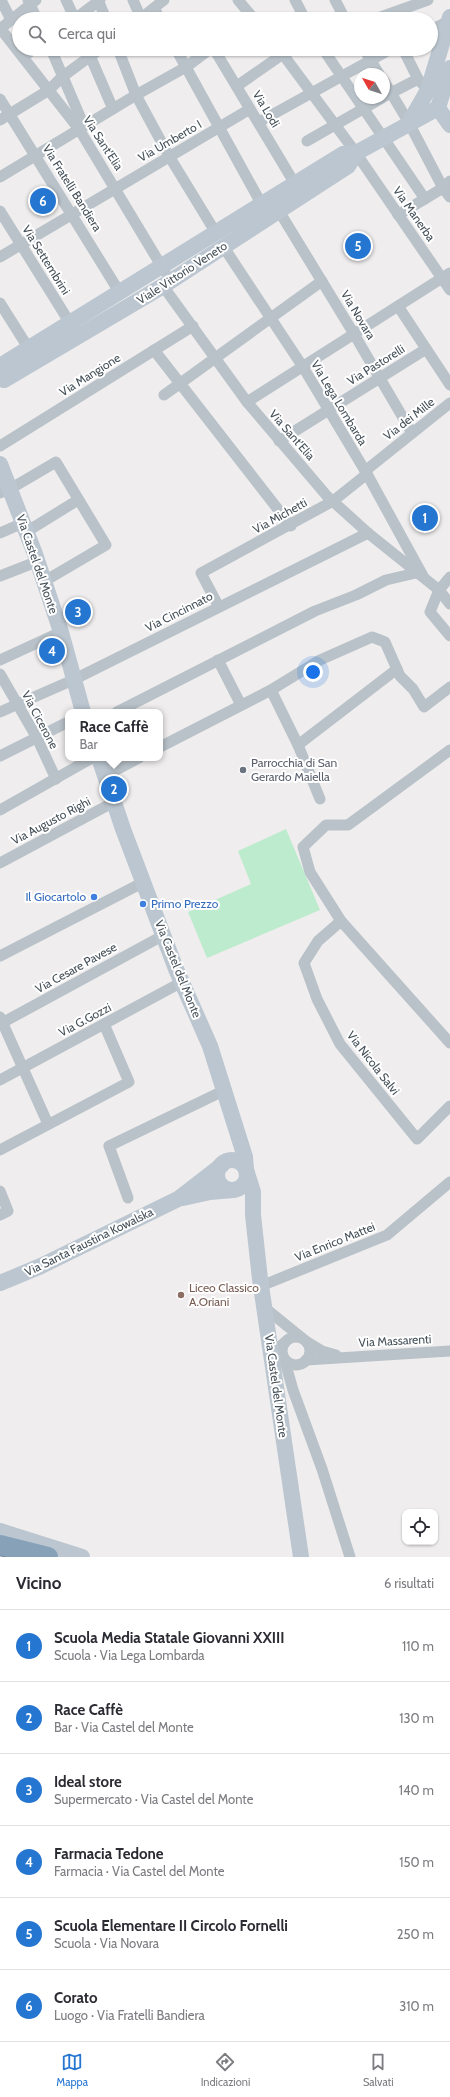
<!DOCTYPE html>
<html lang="it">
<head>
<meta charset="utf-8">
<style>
	:root { --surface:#fff; --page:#f7f7f7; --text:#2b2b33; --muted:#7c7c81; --line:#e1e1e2; --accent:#2576d1 }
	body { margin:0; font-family:Cabin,sans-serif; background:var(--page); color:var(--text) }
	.controls { position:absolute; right:12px; bottom:12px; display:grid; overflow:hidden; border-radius:8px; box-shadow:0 1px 3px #0004 }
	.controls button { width:36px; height:36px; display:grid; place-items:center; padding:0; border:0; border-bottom:1px solid var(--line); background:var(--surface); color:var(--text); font:20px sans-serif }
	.compass { position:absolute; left:354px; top:68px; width:36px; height:36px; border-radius:50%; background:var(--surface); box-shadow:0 1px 3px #0004; rotate:309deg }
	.you { position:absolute; left:313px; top:672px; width:14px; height:14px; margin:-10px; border:3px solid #fff; border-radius:50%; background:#1a73e8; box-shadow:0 0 0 6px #1a73e833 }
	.badge { display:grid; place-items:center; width:26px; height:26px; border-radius:50%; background:var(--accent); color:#fff; font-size:13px; font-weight:700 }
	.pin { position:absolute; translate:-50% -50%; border:2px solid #fff; box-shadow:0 1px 4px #0006 }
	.popup { position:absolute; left:65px; top:709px; width:98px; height:52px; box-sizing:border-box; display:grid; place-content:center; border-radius:8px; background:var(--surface); filter:drop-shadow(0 1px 3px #0005); font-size:13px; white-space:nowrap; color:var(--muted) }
	.popup b { font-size:15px; color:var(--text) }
	.popup::after { content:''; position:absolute; left:50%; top:100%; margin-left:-8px; border:8px solid transparent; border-top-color:var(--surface) }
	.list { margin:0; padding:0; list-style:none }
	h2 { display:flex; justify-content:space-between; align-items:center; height:52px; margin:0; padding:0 16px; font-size:17px }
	h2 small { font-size:13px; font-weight:400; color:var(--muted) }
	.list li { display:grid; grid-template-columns:26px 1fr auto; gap:12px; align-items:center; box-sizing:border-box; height:72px; padding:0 16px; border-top:1px solid var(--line) }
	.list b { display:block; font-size:15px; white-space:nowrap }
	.list p { margin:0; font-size:13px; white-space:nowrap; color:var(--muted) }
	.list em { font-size:13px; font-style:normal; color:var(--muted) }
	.icon { flex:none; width:22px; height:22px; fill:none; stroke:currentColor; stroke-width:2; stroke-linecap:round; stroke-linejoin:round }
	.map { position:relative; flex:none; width:450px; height:1557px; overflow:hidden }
	.search { position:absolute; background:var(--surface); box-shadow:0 1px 3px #0004; left:12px; right:12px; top:12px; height:44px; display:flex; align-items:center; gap:10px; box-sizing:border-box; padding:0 14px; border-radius:22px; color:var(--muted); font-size:15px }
	.sheet { height:484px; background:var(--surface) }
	nav { display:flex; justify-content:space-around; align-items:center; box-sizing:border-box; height:56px; border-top:1px solid var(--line); background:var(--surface); font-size:11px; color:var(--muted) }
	nav a { display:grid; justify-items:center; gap:2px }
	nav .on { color:var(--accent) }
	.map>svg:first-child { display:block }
	.pitch { fill:#bdebcd }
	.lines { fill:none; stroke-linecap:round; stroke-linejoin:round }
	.highway-casing { stroke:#738ca4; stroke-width:22 }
	.street { stroke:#b9c2c9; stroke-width:11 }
	.secondary { stroke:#bbc6d0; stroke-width:16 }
	.highway { stroke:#87a1b9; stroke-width:20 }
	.worship-dot { fill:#6b7280; stroke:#fff; stroke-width:1.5 }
	.shop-dot { fill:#3f7fe0; stroke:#fff; stroke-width:1.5 }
	.education-dot { fill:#8d6e63; stroke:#fff; stroke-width:1.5 }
	.labels { text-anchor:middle; stroke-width:4; stroke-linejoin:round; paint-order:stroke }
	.street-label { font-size:12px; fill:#465159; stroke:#fff }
	.worship-label { font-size:12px; fill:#5b616d; stroke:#fff; text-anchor:start }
	.shop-label { font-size:12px; fill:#366cbe; stroke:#fff; text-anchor:end }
	.education-label { font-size:12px; fill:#785e54; stroke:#fff; text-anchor:start }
</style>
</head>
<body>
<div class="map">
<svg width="450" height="1557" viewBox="0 0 450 1557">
	<rect width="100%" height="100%" fill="#efeded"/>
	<path class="pitch" d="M286 829 320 910 207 958 188 912 251 884 238 851Z"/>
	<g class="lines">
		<defs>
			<path id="highway" d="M0 1545 48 1557"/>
		</defs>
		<use href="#highway" class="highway-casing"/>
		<g class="street">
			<path d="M1 0 11 20"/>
			<path d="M28 0 37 19"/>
			<path d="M66 0 75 19"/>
			<path d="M98 0 106 19"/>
			<path d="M133 0 141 18"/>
			<path d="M238 0 254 19"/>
			<path d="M295 0 305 19"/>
			<path d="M335 0 345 19"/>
			<path d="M154 8 160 19"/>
			<path d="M75 19 100 0"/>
			<path d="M140 19 164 0"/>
			<path d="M375 19 428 0"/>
			<path d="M0 28 79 129 165 272"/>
			<path d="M0 29 36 0"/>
			<path d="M431 30 449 21"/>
			<path d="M51 49 84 126"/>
			<path d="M118 49 136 95 169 156 216 233"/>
			<path d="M176 49 262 205"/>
			<path d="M214 49 295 184"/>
			<path d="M279 49 356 153 450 290"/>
			<path d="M323 49 425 199"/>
			<path d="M364 49 379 74"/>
			<path d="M403 49 418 79 428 90"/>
			<path d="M88 51 113 109"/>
			<path d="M23 57 34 49"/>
			<path d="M384 81 409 123 443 188 450 197"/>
			<path d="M237 86 283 54 295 49"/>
			<path d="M385 96 418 79"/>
			<path d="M0 99 120 293"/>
			<path d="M0 120 49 90 62 77 100 49"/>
			<path d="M259 122 391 49"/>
			<path d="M307 141 382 98"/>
			<path d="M0 177 136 95 186 67 210 49"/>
			<path d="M0 211 70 323"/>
			<path d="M279 211 354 334 412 433"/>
			<path d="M398 215 443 188 450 181"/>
			<path d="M223 246 303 367 367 474 423 576"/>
			<path d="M0 257 250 109"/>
			<path d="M163 286 247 402 327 496 368 533 439 590 450 577"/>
			<path d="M0 303 29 349"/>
			<path d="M398 306 450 385"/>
			<path d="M154 350 291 526"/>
			<path d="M164 395 322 281"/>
			<path d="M247 402 450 273"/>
			<path d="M279 441 426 349"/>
			<path d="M0 446 193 326"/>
			<path d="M365 471 450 403"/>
			<path d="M0 493 10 489 56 462 106 545 43 582"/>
			<path d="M26 532 78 500"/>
			<path d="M0 533 23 523"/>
			<path d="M0 576 36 562"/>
			<path d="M450 604 439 590 430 612 450 636"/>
			<path d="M219 607 201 573 333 501 367 474"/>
			<path d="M0 660 61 632"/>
			<path d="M218 660 241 705"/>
			<path d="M0 674 37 738 56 779"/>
			<path d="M271 690 298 745 397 669"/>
			<path d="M0 712 73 680 368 533"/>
			<path d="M117 712 315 611 356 595 386 580 416 573"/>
			<path d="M298 745 320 799"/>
			<path d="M160 747 271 690 320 660 372 637 385 642 400 676 413 689 424 707 450 687"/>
			<path d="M450 750 348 825H326L303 847 310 872 341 921 450 1043"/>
			<path d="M0 756 68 722"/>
			<path d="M105 776 139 758"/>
			<path d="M0 810 92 758"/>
			<path d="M0 863 114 802"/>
			<path d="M341 921 318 941 304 963 317 999 340 1044 417 1139 450 1106"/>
			<path d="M0 956 144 882"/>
			<path d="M0 1017 48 1124"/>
			<path d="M0 1024 164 935"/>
			<path d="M0 1080 182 982"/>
			<path d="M0 1150 129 1082 104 1024"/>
			<path d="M0 1191 8 1211 0 1215"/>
			<path d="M128 1198 109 1146 223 1091"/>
			<path d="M261 1286 387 1235 450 1182"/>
			<path d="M265 1308 302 1338"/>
			<circle cx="296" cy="1351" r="14"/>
			<path d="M307 1342 322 1351 336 1355"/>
			<path d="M284 1343 272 1353 284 1358 293 1390 322 1469 350 1557"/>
			<path d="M306 1360 450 1351"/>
		</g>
		<g class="secondary">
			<path d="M438 108 450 68"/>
			<path d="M438 108 450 125"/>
			<path d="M409 123 428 90 450 17"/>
			<path d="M0 366 343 154 356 153 438 108"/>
			<path d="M0 378 4 380 163 286 348 166 356 153"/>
			<path d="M0 464 35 554 61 632 83 712"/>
			<path d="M99 758 123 829 176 969 210 1046 245 1157 246 1169"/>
			<circle cx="232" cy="1175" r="15"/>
			<path d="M247 1173 253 1192V1215L260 1279 301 1557"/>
			<path d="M183 1198 210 1192 233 1190"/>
			<path d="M0 1283 41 1266 178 1199 222 1165"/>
			<path d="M0 1531 82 1557"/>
		</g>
		<use href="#highway" class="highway"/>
	</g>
	<circle class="worship-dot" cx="243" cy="770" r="4"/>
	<g class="shop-dot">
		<circle cx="94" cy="897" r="4"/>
		<circle cx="143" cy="904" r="4"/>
	</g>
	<circle class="education-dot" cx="181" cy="1295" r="4"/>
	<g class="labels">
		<g class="street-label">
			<text transform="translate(266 109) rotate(59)" y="4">Via Lodi</text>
			<text transform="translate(170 141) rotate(-30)" y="4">Via Umberto I</text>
			<text transform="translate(103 143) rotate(57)" y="4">Via Sant'Elia</text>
			<text transform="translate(72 188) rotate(58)" y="4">Via Fratelli Bandiera</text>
			<text transform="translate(414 214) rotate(55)" y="4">Via Manerba</text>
			<text transform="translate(46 260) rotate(58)" y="4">Via Settembrini</text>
			<text transform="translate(182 273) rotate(-33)" y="4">Viale Vittorio Veneto</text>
			<text transform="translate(358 315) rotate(59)" y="4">Via Novara</text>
			<text transform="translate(376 365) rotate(-32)" y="4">Via Pastorelli</text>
			<text transform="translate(90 375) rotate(-32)" y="4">Via Mangione</text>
			<text transform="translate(339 403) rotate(59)" y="4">Via Lega Lombarda</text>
			<text transform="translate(409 419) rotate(-38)" y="4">Via dei Mille</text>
			<text transform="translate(292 435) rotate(49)" y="4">Via Sant'Elia</text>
			<text transform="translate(280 516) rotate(-29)" y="4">Via Michetti</text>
			<text transform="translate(37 564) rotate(71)" y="4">Via Castel del Monte</text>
			<text transform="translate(179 612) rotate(-27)" y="4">Via Cincinnato</text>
			<text transform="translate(40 720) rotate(62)" y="4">Via Cicerone</text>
			<text transform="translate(51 821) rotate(-28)" y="4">Via Augusto Righi</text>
			<text transform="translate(76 968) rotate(-29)" y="4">Via Cesare Pavese</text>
			<text transform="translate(178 969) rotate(68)" y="4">Via Castel del Monte</text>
			<text transform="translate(85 1020) rotate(-28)" y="4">Via G.Gozzi</text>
			<text transform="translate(373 1063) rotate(52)" y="4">Via Nicola Salvi</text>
			<text transform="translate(89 1242) rotate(-26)" y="4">Via Santa Faustina Kowalska</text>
			<text transform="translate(335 1242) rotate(-22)" y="4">Via Enrico Mattei</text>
			<text transform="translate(395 1341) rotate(-3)" y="4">Via Massarenti</text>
			<text transform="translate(276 1386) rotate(82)" y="4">Via Castel del Monte</text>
		</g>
		<g class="worship-label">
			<text x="251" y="767">Parrocchia di San<tspan x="251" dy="14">Gerardo Maiella</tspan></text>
		</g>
		<g class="shop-label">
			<text x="86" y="901">Il Giocartolo</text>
			<text x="151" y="908" text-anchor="start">Primo Prezzo</text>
		</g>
		<g class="education-label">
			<text x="189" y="1292">Liceo Classico<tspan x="189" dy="14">A.Oriani</tspan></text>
		</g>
	</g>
</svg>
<div class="controls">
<button><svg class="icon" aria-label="locate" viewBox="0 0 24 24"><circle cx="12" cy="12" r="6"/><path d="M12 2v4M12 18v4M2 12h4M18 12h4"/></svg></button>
</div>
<svg class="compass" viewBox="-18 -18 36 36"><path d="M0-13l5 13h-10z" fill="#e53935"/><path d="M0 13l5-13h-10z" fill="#7c7c81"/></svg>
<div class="you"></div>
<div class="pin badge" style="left:425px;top:518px">1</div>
<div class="pin badge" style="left:114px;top:789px">2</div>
<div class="popup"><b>Race Caffè</b>Bar</div>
<div class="pin badge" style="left:78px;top:612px">3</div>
<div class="pin badge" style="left:52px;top:651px">4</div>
<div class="pin badge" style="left:358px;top:246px">5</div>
<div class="pin badge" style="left:43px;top:201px">6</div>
<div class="search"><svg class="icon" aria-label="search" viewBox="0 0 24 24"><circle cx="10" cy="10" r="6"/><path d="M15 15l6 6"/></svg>Cerca qui</div>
</div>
<section class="sheet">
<h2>Vicino<small>6 risultati</small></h2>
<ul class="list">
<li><span class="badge">1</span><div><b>Scuola Media Statale Giovanni XXIII</b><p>Scuola · Via Lega Lombarda</p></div><em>110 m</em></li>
<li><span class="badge">2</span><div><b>Race Caffè</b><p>Bar · Via Castel del Monte</p></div><em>130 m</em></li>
<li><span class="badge">3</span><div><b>Ideal store</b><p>Supermercato · Via Castel del Monte</p></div><em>140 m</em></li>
<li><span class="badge">4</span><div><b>Farmacia Tedone</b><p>Farmacia · Via Castel del Monte</p></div><em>150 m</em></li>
<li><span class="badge">5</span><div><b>Scuola Elementare II Circolo Fornelli</b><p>Scuola · Via Novara</p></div><em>250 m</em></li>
<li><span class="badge">6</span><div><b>Corato</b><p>Luogo · Via Fratelli Bandiera</p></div><em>310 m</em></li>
</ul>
</section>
<nav>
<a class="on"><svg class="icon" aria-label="map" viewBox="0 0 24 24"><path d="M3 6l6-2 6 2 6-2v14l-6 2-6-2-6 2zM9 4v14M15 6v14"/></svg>Mappa</a>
<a><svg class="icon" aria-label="directions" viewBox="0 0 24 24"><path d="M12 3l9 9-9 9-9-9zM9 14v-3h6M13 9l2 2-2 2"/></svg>Indicazioni</a>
<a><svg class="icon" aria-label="saved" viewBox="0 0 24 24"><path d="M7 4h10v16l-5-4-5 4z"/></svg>Salvati</a>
</nav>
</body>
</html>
